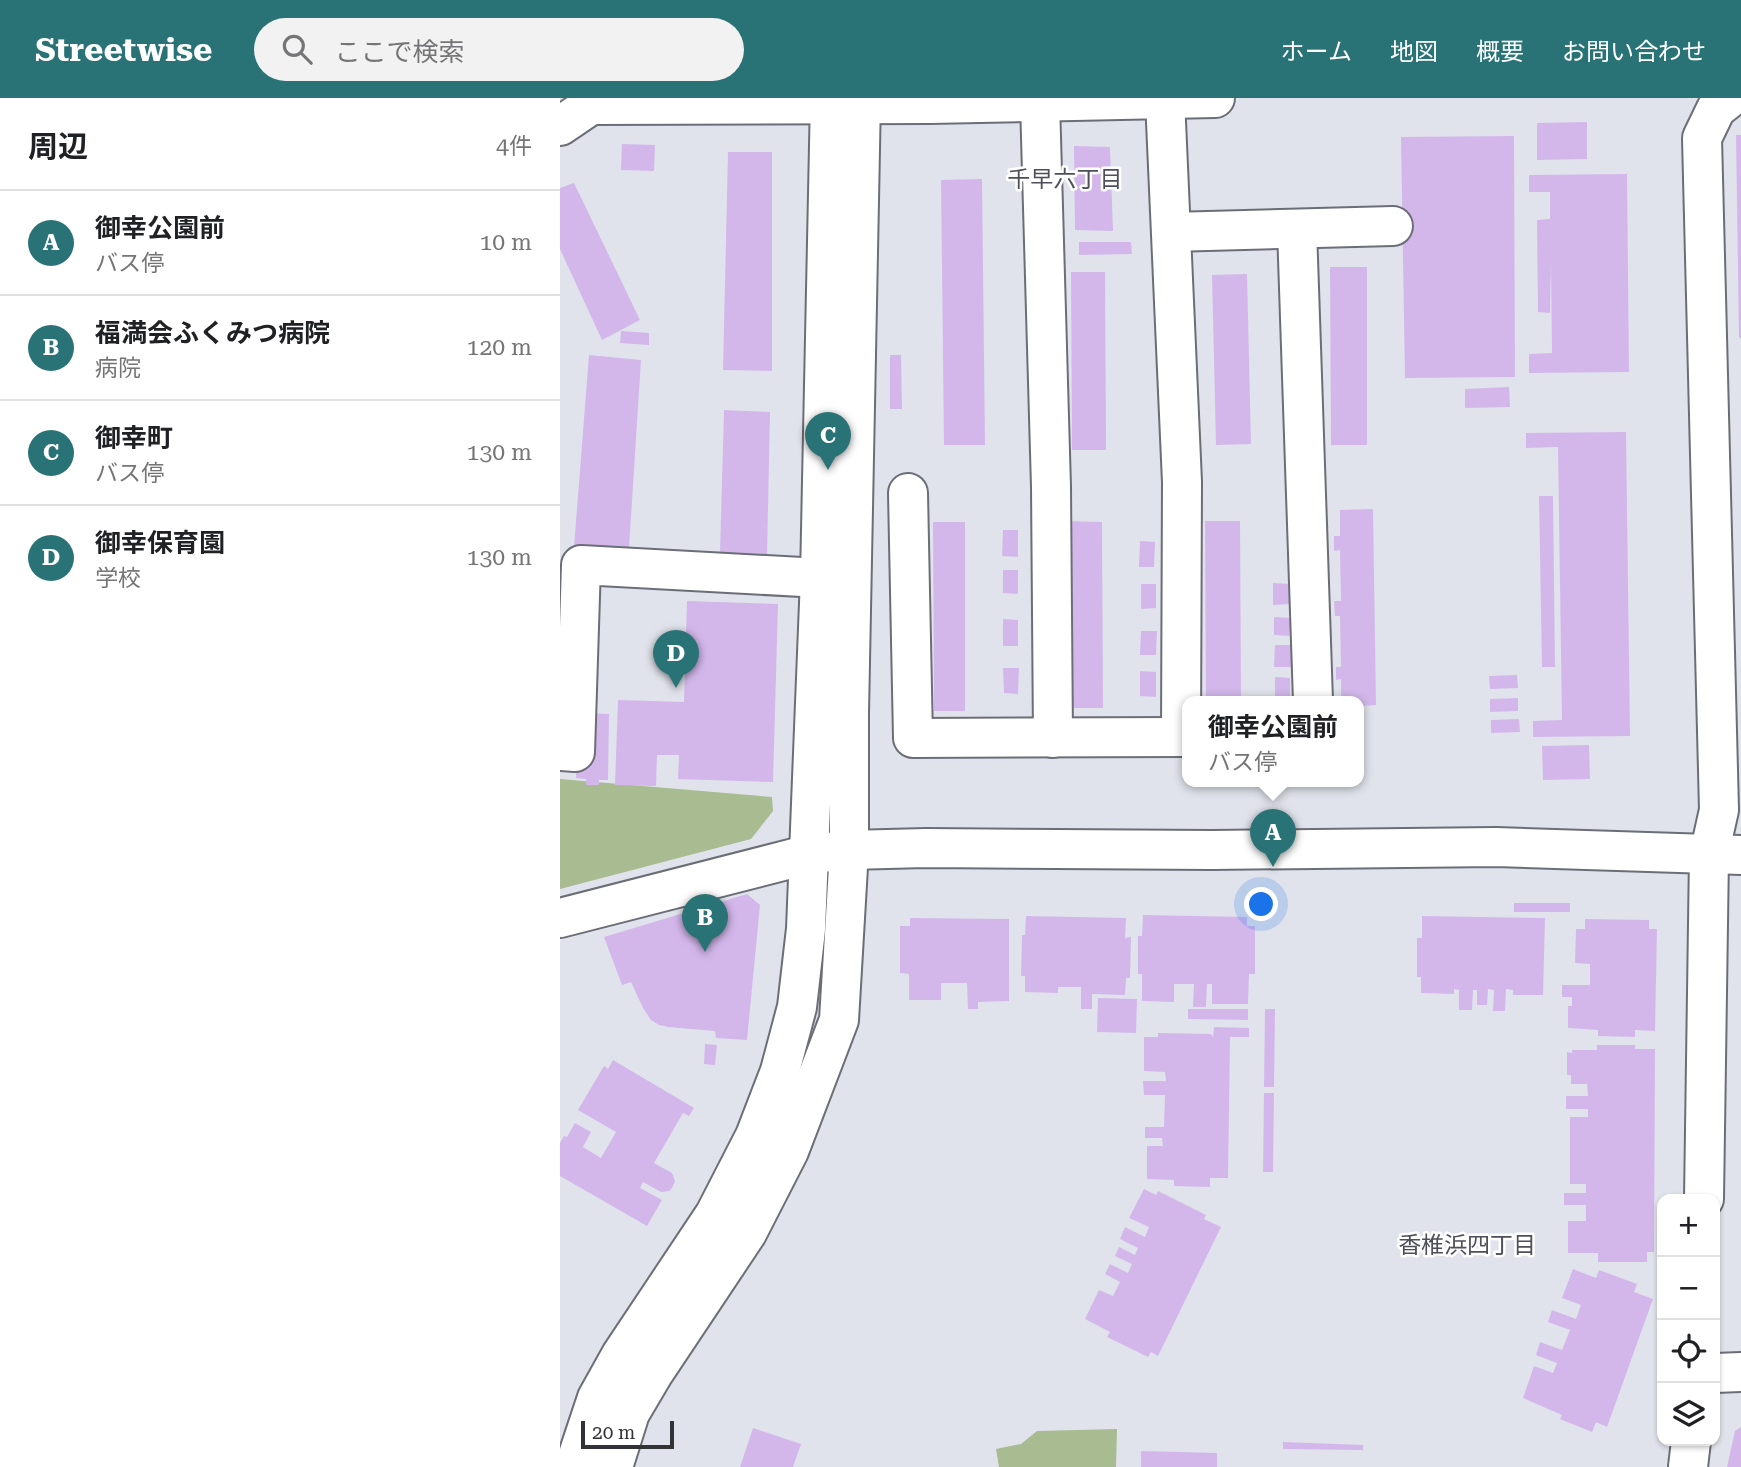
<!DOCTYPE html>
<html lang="ja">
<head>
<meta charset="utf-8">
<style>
	:root { --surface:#fff; --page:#f2f2f2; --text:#202124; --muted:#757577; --line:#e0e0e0; --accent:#297377 }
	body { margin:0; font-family:"Roboto Serif","Noto Sans JP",serif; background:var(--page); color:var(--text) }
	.controls { position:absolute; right:21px; bottom:21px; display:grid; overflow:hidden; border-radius:14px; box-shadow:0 2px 5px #0004 }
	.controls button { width:63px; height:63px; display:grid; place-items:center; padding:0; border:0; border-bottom:2px solid var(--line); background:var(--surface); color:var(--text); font:35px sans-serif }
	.scale { position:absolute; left:21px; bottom:18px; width:93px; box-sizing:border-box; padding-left:7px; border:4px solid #323337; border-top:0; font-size:19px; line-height:24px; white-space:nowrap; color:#323337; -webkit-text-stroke:5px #fff; paint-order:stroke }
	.you { position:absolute; left:702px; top:807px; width:24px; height:24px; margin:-18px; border:5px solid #fff; border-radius:50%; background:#1a73e8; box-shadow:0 0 0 10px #1a73e833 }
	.badge { display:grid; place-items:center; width:46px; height:46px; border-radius:50%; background:var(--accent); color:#fff; font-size:23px; font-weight:700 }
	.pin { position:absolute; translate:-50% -58px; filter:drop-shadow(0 2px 4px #0008) }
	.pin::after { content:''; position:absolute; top:37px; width:24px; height:21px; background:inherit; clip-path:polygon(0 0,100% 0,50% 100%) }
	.popup { position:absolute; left:622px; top:598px; width:182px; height:91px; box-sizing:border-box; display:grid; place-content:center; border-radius:14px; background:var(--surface); filter:drop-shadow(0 2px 5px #0005); font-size:23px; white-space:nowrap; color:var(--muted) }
	.popup b { font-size:26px; color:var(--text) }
	.popup::after { content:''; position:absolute; left:50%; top:100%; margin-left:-14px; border:14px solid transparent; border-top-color:var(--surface) }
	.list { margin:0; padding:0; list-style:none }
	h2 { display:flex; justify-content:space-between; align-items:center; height:91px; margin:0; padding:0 28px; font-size:30px }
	h2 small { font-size:23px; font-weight:400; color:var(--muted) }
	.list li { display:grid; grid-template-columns:46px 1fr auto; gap:21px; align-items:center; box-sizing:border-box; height:105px; padding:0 28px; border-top:2px solid var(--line) }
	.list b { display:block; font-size:26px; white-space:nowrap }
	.list p { margin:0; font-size:23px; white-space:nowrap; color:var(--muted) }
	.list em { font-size:23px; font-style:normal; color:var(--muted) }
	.icon { flex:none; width:38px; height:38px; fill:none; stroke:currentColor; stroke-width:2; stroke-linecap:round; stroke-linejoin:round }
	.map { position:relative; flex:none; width:1181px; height:1369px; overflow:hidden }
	header { display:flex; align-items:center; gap:42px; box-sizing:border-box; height:98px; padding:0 35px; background:var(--accent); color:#fff }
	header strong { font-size:33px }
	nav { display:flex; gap:38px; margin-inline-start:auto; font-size:24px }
	.search { width:490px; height:63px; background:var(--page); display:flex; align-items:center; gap:18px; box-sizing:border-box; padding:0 24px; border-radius:38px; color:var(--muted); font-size:26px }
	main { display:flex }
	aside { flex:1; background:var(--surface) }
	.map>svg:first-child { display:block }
	.green { fill:#a8bb91 }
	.building { fill:#d3b7eb }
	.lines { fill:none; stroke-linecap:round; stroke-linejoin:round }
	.minor-casing { stroke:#6c6e77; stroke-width:42 }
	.minor { stroke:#fff; stroke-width:38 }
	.labels { text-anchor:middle; stroke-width:5; stroke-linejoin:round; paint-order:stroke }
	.neighbourhood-label { font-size:23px; fill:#4e4f58; stroke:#fff }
</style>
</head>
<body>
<header>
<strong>Streetwise</strong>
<div class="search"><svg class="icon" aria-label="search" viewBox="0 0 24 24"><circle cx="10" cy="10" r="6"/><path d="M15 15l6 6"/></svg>ここで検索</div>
<nav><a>ホーム</a><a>地図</a><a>概要</a><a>お問い合わせ</a></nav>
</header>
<main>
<aside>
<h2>周辺<small>4件</small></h2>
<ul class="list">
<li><span class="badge">A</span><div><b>御幸公園前</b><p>バス停</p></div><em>10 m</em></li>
<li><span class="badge">B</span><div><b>福満会ふくみつ病院</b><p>病院</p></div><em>120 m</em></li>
<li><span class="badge">C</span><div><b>御幸町</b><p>バス停</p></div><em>130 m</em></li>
<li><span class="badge">D</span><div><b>御幸保育園</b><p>学校</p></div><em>130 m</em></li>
</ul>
</aside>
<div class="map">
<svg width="1181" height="1369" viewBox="0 0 1181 1369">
	<rect width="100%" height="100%" fill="#e1e3ec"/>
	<g class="green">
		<path d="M0 681 212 699 213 713 191 741 0 791Z"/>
		<path d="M557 1331 556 1369H439L436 1351 461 1346 477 1333Z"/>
	</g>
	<g class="building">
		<path d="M1027 24V61L977 62V25Z"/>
		<path d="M1176 37H1181V240H1179Z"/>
		<path d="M954 38 955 279 845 280 841 39Z"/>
		<path d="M62 46 95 47 94 73 61 72Z"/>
		<path d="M514 48 550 49 553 133 515 132Z"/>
		<path d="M168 54H212V273L163 272Z"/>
		<path d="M1067 76 1069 274 969 275V256L992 255 991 164 990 215 978 214 977 122 990 121V94H969V77Z"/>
		<path d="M422 81 425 347H384L381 82Z"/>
		<path d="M14 85 80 222 42 242 0 151V90Z"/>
		<path d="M519 144H571L572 156 519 157Z"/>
		<path d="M770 169H807V347H771Z"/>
		<path d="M511 174H545L546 352H512Z"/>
		<path d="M687 176 691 346 656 347 652 177Z"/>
		<path d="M61 233 89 235V247L60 245Z"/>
		<path d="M29 257 81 262 69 450 14 449Z"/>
		<path d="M330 257H341L342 311H330Z"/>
		<path d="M949 289 950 309 905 310V291Z"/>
		<path d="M164 312 210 314 207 458 160 455Z"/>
		<path d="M1066 334 1070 638 973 639V623L1002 622 998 349 966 350V335Z"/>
		<path d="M979 398H993L995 569H982Z"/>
		<path d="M813 411 816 607 799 608V603H781V581L776 582V569H781L780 518H775L774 503H781L780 452 774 453V438H780V412Z"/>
		<path d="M506 423 542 424 543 610H507Z"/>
		<path d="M645 423H680L681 603H646Z"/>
		<path d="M373 424H405V613H374Z"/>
		<path d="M443 432H458V459L442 458Z"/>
		<path d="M580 443 595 444 594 469H579Z"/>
		<path d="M443 472H458V496L443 495Z"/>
		<path d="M713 485 731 486 730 506 713 507Z"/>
		<path d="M581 486H596V510L581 511Z"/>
		<path d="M127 503 218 506 213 684 118 681 119 657H97L96 688 55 687 58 602 124 604Z"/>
		<path d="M714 519 731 520 729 538 714 537Z"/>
		<path d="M443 521 458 522V548H443Z"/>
		<path d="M581 533H597L596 557H580Z"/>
		<path d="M715 547H734V569H714Z"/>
		<path d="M443 570H459L458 596 444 595Z"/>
		<path d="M580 573 596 574V599L580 598Z"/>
		<path d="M957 577 958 590 930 591 929 578Z"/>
		<path d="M715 579 730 580V603H715Z"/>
		<path d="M958 600V613L930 614V601Z"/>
		<path d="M17 615 49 616 48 682H39V687H26V681L16 680Z"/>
		<path d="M959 621 960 634 931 635V622Z"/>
		<path d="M1029 647 1030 681 983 682 982 648Z"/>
		<path d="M187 796 200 807 187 942 156 940 155 933 108 929 99 927 91 922 83 910 71 884 62 887 44 839Z"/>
		<rect x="954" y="805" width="56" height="9"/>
		<path d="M583 817 687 819V828H695V876H689L688 906H652V886H647L646 909H633L634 886H614V904L582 903V876H578V838H582Z"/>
		<path d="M466 818 566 820 565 840 571 839 570 880H566L565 897 532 896V911H521V889H498V895L465 894V878H461L462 837H465Z"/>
		<path d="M862 818 985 820 983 897H953V892L946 891 945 913H933L934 892 928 891 927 907H917V892H913L912 912H899V892L894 891V896L861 895V879H857V840H862Z"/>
		<path d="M350 820 449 821V903L418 904V911H408L407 885H381V902H349V876L340 875V828H350Z"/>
		<path d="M1025 821 1089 822V831H1097L1095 933 1075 932V939L1038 938V932L1008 930V908H1012V899H1002V887H1030V866L1015 865 1016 831H1025Z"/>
		<path d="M538 900 577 901 576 935 537 934Z"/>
		<path d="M628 911H688V922L628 921Z"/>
		<path d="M705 911H715L714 989H704Z"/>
		<path d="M654 929 689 930V939H670L668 1080H650V1089L614 1088V1082L587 1081V1048H603L602 1040H585V1029H604L605 997H584L583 983H606L605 974 584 973V939H598V935L651 936 653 939Z"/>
		<path d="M145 946 157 947 155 967 144 966Z"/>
		<path d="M1037 947H1075V951H1095L1094 1154H1087V1164H1038V1155H1008V1123H1026V1107H1004V1095H1026V1086H1010V1019H1028V1011H1006V998H1028L1027 986H1011V977H1007V954L1012 955V952H1037Z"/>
		<path d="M53 962 134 1010 129 1018 123 1015 94 1065 112 1075 115 1083 112 1090 109 1093 101 1094 83 1084 80 1090 102 1102 87 1128 0 1078V1045L4 1038 7 1039 15 1025 31 1034 23 1049 41 1060 56 1034 18 1012 44 968 48 971Z"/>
		<path d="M704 995H714L713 1074H703Z"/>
		<path d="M584 1091 596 1097 598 1093 646 1117 644 1121 661 1129 598 1258 591 1254 588 1259 547 1239 550 1234 525 1221 539 1192 553 1198 560 1184 545 1176 550 1166 568 1175 572 1166 555 1158 559 1149 575 1157 578 1150 560 1141 565 1129 585 1139 589 1129 569 1120Z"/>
		<path d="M1013 1171 1036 1180 1039 1172 1077 1186 1074 1194 1093 1201 1047 1329 1036 1324 1032 1334 1000 1321 1002 1317 963 1300 974 1268 993 1275 997 1265 976 1257 980 1244 1002 1252 1010 1232 988 1224 992 1212 1016 1221 1021 1207 1002 1200Z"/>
		<path d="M1181 1329V1369H1167L1175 1333Z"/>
		<path d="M193 1330 241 1346 233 1369H180Z"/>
		<path d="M723 1344 803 1347V1352L723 1351Z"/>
		<path d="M581 1353 657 1355V1369H581Z"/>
	</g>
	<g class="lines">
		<defs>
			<g id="minor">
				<path d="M605 1 622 384 621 639"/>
				<path d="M480 4 491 389 493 640"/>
				<path d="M0 28 31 7 370 6 655 0"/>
				<path d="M737 131 753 603"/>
				<path d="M611 134 833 128"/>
				<path d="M348 395 353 640 627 639"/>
				<path d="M0 653 15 654 21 467 260 480"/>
				<path d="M0 820 250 756 289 752 366 750 652 752 936 749 1181 757"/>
				<path d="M1144 1101 1149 757 1159 712 1142 40 1156 11 1170 0"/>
				<path d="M1155 1275 1181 1274"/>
				<path d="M14 1369 37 1300 61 1257 155 1116 195 1038 220 973 237 909 246 831 260 480 270 0"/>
				<path d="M53 1369 70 1315 93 1276 187 1135 229 1053 279 922 289 752V615L301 0"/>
				<path d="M1128 1369 1131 1343"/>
			</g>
		</defs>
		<use href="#minor" class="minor-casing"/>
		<use href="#minor" class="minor"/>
	</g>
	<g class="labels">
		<g class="neighbourhood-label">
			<text x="505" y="89">千早六丁目</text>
			<text x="907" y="1155">香椎浜四丁目</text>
		</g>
	</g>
</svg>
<div class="controls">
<button>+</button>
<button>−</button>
<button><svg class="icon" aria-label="locate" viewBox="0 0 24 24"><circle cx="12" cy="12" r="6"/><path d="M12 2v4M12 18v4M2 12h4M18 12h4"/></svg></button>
<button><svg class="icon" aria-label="layers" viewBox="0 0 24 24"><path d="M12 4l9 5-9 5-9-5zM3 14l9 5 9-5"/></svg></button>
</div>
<div class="scale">20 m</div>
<div class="you"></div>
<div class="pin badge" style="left:713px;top:769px">A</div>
<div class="popup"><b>御幸公園前</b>バス停</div>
<div class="pin badge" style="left:145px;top:854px">B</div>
<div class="pin badge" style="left:268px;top:372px">C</div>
<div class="pin badge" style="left:116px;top:590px">D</div>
</div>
</main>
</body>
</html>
